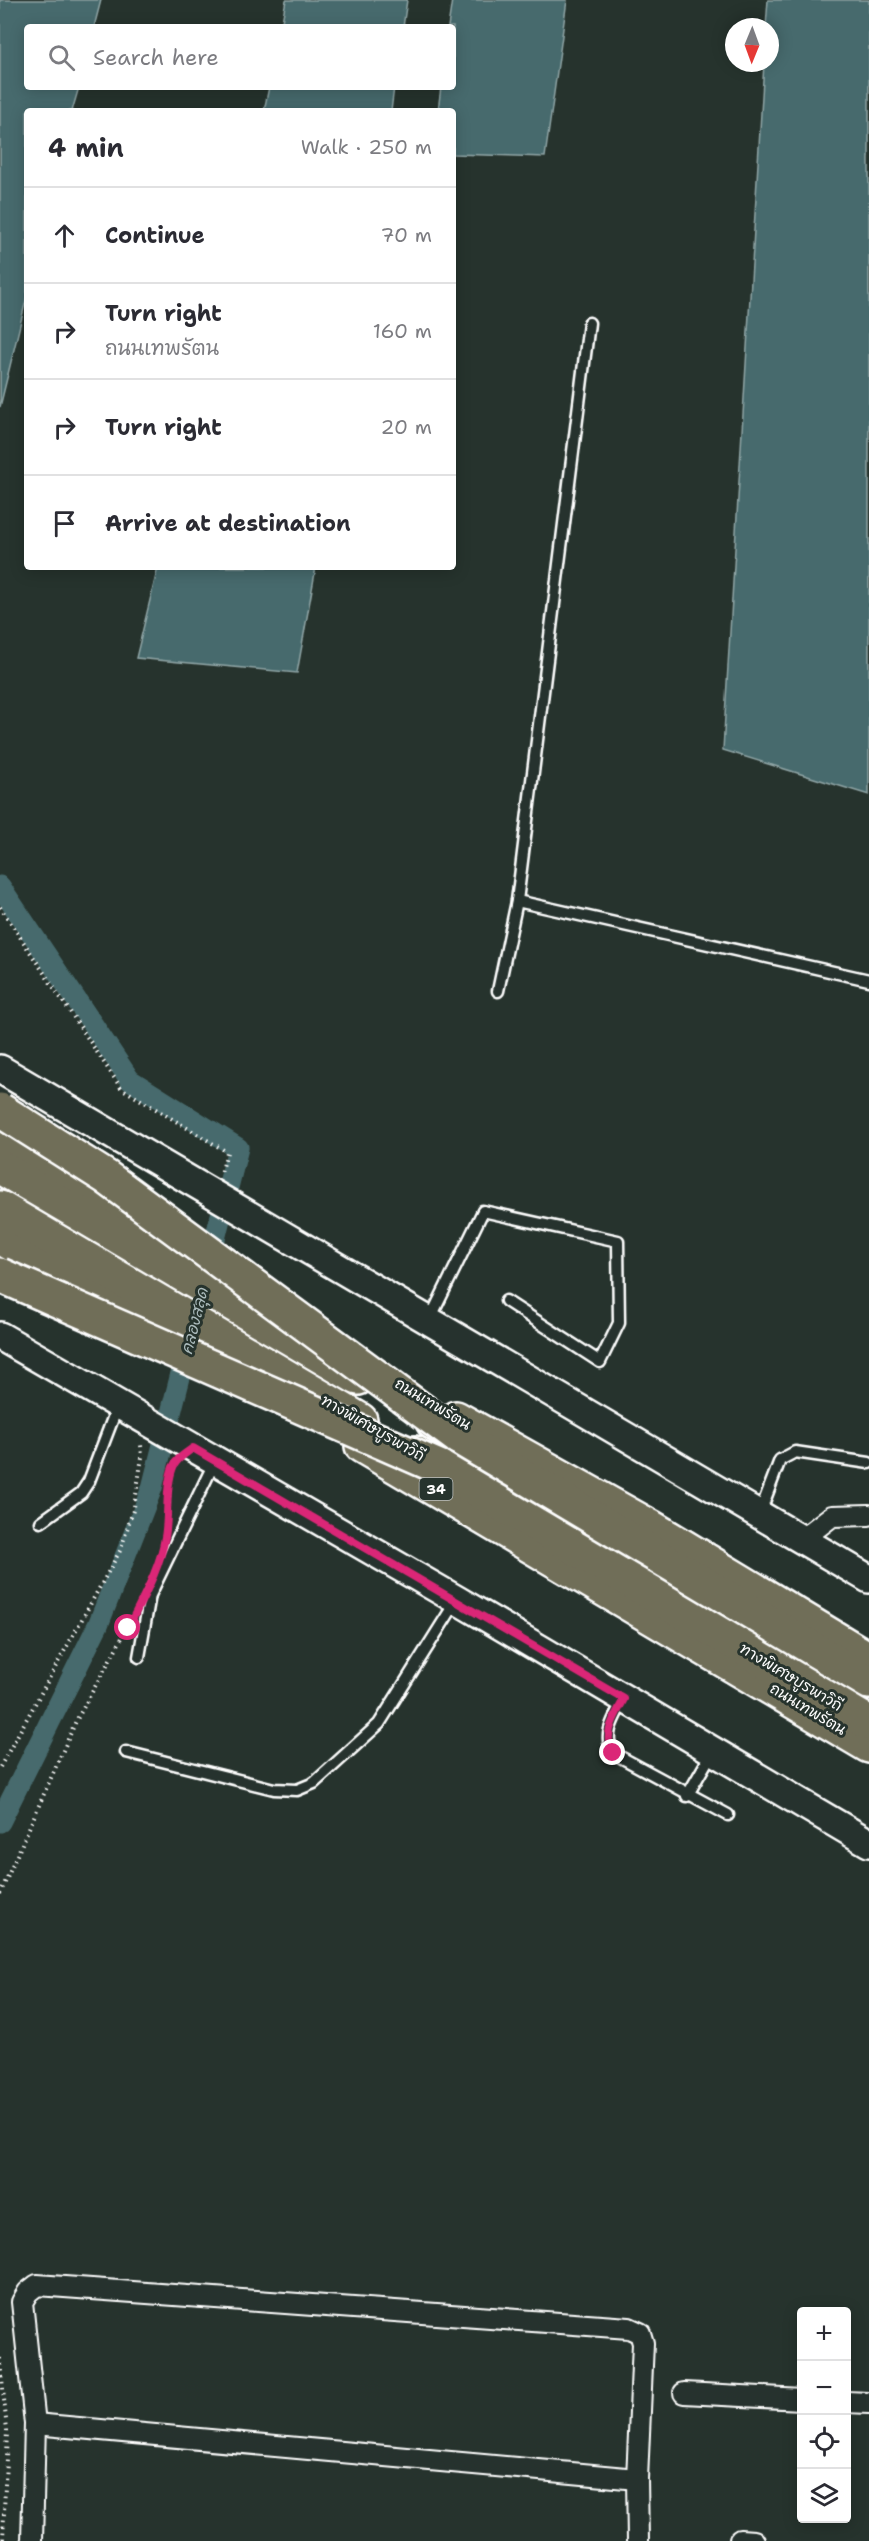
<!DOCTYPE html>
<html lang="en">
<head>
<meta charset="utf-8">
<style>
	:root { --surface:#fff; --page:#f7f7f7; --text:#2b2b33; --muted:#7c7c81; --line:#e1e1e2 }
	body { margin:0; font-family:"Shantell Sans","Playpen Sans Thai",sans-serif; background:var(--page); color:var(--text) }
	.controls { position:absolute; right:18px; bottom:18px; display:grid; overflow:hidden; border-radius:6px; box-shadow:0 3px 15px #0003 }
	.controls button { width:54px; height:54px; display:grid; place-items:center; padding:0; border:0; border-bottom:2px solid var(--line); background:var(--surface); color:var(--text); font:30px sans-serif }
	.compass { position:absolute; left:725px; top:18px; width:54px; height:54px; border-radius:50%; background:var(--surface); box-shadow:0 3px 15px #0003; rotate:181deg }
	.stop { position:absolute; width:18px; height:18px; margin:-14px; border:4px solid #db2777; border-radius:50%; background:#fff }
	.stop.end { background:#db2777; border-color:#fff; box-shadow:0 2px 6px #0008 }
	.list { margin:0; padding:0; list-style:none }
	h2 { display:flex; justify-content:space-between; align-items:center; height:78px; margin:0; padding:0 24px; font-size:26px }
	h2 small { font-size:20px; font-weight:400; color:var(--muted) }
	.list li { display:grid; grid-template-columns:39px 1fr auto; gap:18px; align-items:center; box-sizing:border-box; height:96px; padding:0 24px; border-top:2px solid var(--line) }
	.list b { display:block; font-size:22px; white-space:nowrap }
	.list p { margin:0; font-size:20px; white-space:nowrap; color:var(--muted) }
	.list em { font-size:20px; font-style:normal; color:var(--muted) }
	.icon { flex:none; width:33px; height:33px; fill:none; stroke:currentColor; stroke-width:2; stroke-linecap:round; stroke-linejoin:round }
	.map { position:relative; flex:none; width:869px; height:2541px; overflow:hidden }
	.search { position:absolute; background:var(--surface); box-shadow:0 3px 15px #0003; left:24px; top:24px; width:432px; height:66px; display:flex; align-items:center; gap:15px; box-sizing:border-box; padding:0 21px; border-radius:6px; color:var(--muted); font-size:22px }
	.panel { position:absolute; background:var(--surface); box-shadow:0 3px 15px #0003; left:24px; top:108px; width:432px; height:462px; border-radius:6px }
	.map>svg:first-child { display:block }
	.water { fill:#476b6d; stroke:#91a6a7; stroke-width:1.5 }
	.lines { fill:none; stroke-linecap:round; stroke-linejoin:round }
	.canal { stroke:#476b6d; stroke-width:21 }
	.service-casing { stroke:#fff; stroke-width:15 }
	.minor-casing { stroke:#fff; stroke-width:24 }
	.secondary-casing { stroke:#fff; stroke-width:32 }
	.trunk-casing { stroke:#fff; stroke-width:38 }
	.motorway-casing { stroke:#fff; stroke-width:38 }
	.path { stroke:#fff; stroke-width:4; stroke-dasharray:1.5 4.5; stroke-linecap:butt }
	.service { stroke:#26332d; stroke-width:10 }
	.minor { stroke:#26332d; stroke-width:20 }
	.secondary { stroke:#26332d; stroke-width:27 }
	.trunk { stroke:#706e59; stroke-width:33 }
	.motorway { stroke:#706e59; stroke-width:33 }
	.motorway-bridge-casing { stroke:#fff; stroke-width:38; stroke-linecap:butt }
	.motorway-bridge { stroke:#706e59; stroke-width:33 }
	.route { stroke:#db2777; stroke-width:8 }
	.labels { text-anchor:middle; stroke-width:6; stroke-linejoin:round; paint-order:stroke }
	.shield { fill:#26332d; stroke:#bec2c0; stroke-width:1.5 }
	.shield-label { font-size:14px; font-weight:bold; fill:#fff }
	.street-label { font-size:15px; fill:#fff; stroke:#26332d }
	.water-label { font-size:16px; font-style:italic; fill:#acbcbd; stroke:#26332d }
</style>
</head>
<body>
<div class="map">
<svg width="869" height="2541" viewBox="0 0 869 2541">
	<rect width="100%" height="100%" fill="#26332d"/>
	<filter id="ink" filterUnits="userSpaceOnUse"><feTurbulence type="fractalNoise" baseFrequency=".0167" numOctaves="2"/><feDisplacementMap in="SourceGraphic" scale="12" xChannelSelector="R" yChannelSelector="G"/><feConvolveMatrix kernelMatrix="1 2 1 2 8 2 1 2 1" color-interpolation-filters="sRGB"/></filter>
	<g filter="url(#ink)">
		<g class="water">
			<path d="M0 0H101L94 27H27V87H79L72 111H27V296L0 407Z"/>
			<path d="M286 0H407L403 27H281Z"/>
			<path d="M452 0H567L545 157 453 154V111H438L441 87H453V27H448Z"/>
			<path d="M768 0H869V795L723 750 764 63H770V27H766Z"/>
			<path d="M269 87H394L391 111H264Z"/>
			<path d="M158 567H316L297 673 136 658Z"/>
		</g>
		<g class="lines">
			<path class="canal" d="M0 886 130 1080 238 1148 152 1488 98 1625 0 1822"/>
			<defs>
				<g id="service">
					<path d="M589 323 517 901 869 980"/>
					<path d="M498 991 517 901"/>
					<path d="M429 1321 483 1211 618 1241 619 1323 600 1362 506 1301"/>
					<path d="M759 1515 780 1460 795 1452 869 1463"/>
					<path d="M41 1522 81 1493 89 1481 118 1405"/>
					<path d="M139 1657 150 1595 215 1461"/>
					<path d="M624 1699C615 1717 602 1734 613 1753L728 1815"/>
					<path d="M126 1752 274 1789 297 1790 314 1783 379 1724 457 1600"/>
					<path d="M687 1796 713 1751"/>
				</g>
				<g id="minor">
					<path d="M801 1540 832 1516 869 1515"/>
					<path d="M684 2393 802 2399"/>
					<path d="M846 2402 869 2403"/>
					<path d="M35 2424 637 2479"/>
					<path d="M740 2540 754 2541"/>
					<path d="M32 2541 35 2424 22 2302 28 2292 37 2285 629 2328 640 2333 643 2343 637 2479 638 2541"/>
				</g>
				<g id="secondary">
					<path d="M0 1069 869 1579"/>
					<path d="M0 1336 457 1600 869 1843"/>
				</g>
				<g id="trunk">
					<path d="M0 1144 216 1274"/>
					<path d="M0 1237 179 1341"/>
					<path d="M456 1418 651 1527 869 1659"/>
					<path d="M362 1446 869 1746"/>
				</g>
				<g id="motorway">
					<path d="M0 1167 358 1378"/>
					<path d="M0 1208 360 1420"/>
					<path d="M433 1422 869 1682"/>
					<path d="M415 1453 869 1723"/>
				</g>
			</defs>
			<use href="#service" class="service-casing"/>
			<use href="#minor" class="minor-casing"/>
			<use href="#secondary" class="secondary-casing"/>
			<use href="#trunk" class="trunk-casing"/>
			<use href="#motorway" class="motorway-casing"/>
			<g class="path">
				<path d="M0 907 121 1088 227 1152 221 1174"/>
				<path d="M167 1522 170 1477 176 1461"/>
				<path d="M0 1767 121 1549 134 1507 142 1457 141 1445"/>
				<path d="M0 1894 76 1721 127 1629"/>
				<path d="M0 2358 7 2430 3 2541"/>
			</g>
			<use href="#service" class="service"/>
			<use href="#minor" class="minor"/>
			<use href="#secondary" class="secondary"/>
			<use href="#trunk" class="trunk"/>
			<use href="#motorway" class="motorway"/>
			<defs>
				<g id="motorway-bridge">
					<path d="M0 1110 106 1177 458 1437"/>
					<path d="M0 1275 439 1467"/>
				</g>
			</defs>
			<use href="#motorway-bridge" class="motorway-bridge-casing"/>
			<use href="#motorway-bridge" class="motorway-bridge"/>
		</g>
	</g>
	<g class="lines" filter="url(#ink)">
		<path class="route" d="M128 1628C142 1599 160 1569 165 1537 169 1515 165 1488 173 1467 177 1458 185 1454 193 1448L624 1699C615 1717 602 1734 613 1753"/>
	</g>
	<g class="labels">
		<rect class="shield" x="419.5" y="1478" width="33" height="22" rx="4.5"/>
		<g class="shield-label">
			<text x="436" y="1494">34</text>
		</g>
		<g class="street-label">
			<text transform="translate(433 1404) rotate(31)" y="5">ถนนเทพรัตน</text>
			<text transform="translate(373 1428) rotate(30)" y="5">ทางพิเศษบูรพาวิถี</text>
			<text transform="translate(791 1677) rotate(31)" y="5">ทางพิเศษบูรพาวิถี</text>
			<text transform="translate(808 1709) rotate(31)" y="5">ถนนเทพรัตน</text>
		</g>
		<g class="water-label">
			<text transform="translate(194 1321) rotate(-76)" y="6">คลองสลุด</text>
		</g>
	</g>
</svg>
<div class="controls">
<button>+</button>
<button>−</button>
<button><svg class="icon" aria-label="locate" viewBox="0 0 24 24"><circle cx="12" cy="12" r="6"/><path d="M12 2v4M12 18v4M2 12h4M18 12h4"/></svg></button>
<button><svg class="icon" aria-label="layers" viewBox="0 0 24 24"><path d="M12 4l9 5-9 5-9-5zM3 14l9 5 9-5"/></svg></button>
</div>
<svg class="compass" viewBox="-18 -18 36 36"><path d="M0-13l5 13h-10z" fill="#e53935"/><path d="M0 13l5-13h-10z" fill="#7c7c81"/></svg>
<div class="stop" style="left:128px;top:1628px"></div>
<div class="stop end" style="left:613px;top:1753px"></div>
<div class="search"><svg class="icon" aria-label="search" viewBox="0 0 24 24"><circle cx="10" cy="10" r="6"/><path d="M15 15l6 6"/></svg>Search here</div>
<section class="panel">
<h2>4 min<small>Walk · 250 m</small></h2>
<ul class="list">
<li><svg class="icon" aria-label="ahead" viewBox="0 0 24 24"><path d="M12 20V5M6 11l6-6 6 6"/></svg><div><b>Continue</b></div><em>70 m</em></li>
<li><svg class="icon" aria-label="right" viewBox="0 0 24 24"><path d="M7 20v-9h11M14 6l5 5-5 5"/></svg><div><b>Turn right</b><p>ถนนเทพรัตน</p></div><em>160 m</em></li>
<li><svg class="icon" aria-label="right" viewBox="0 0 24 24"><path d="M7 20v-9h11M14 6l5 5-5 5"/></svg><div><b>Turn right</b></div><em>20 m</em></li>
<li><svg class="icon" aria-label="arrive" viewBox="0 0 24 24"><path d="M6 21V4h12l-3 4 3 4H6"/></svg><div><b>Arrive at destination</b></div></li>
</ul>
</section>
</div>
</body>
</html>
